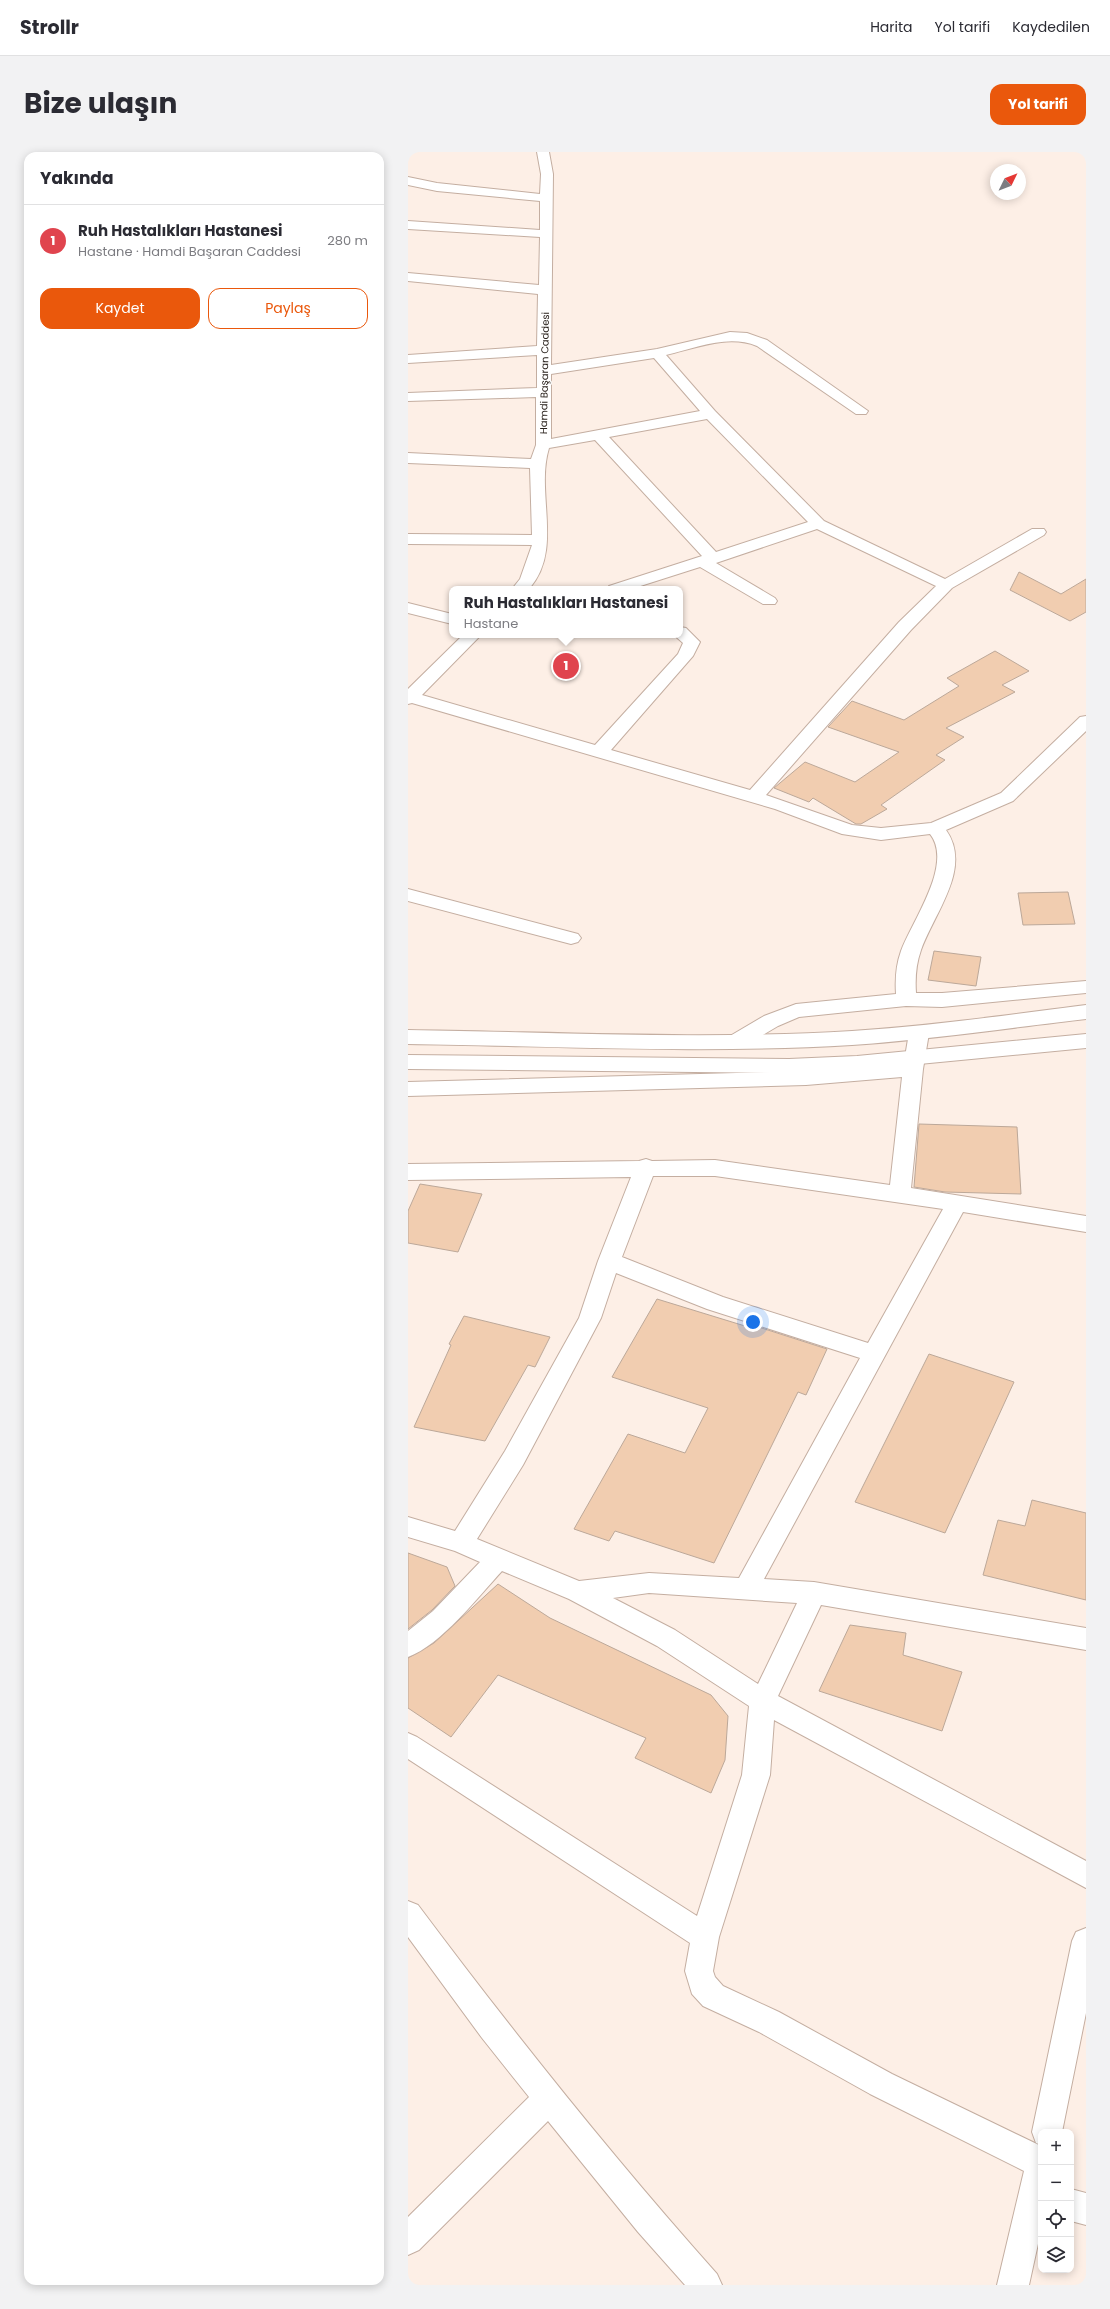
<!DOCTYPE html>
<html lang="tr">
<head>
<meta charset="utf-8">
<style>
	:root { --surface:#fff; --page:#f2f2f3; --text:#2b2b33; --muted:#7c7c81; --line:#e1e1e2; --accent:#ea580c }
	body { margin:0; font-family:Poppins,sans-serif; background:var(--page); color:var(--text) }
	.controls { position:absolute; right:12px; bottom:12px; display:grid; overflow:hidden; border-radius:8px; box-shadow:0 2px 10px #0003 }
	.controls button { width:36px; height:36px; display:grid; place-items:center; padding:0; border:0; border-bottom:1px solid var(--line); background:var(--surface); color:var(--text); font:20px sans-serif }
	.compass { position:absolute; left:582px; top:12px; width:36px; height:36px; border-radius:50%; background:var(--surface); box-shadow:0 2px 10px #0003; rotate:47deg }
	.you { position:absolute; left:345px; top:1170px; width:14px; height:14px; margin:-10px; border:3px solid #fff; border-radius:50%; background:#1a73e8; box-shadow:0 0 0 6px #1a73e833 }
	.badge { display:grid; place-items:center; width:26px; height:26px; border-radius:50%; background:var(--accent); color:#fff; font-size:13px; font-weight:700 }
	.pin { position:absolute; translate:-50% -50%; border:2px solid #fff; box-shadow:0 1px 4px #0006 }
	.popup { position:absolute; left:41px; top:434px; width:234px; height:52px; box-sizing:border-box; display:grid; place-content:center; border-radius:8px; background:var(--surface); filter:drop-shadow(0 1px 3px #0005); font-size:13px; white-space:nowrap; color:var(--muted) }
	.popup b { font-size:15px; color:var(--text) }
	.popup::after { content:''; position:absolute; left:50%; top:100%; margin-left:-8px; border:8px solid transparent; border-top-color:var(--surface) }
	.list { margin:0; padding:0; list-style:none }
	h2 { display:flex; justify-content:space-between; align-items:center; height:52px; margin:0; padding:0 16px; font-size:17px }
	h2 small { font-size:13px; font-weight:400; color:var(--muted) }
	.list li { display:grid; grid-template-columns:26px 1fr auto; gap:12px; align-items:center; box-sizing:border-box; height:72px; padding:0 16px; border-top:1px solid var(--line) }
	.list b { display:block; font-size:15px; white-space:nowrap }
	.list p { margin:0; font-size:13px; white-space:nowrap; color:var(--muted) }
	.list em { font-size:13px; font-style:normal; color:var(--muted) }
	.actions { display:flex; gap:8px; padding:12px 16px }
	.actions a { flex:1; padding:9px 0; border:1px solid var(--accent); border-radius:12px; text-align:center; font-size:14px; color:var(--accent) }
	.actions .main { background:var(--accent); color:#fff }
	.icon { flex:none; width:22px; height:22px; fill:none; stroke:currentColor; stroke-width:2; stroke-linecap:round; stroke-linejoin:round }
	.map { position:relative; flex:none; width:678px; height:2133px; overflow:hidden; border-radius:12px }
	header { display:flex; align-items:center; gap:24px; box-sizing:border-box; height:56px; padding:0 20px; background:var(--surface); border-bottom:1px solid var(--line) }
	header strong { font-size:19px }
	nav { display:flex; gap:22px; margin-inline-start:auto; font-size:14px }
	.intro { display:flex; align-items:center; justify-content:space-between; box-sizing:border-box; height:96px; padding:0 24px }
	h1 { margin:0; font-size:28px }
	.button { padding:10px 18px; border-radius:12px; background:var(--accent); color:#fff; font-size:14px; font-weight:700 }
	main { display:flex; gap:24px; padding:0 24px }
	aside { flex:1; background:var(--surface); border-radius:12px; box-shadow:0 2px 10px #0003 }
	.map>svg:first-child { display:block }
	.building { fill:#f1cdb0; stroke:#bca899 }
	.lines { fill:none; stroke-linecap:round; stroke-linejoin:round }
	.minor-casing { stroke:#c4aea1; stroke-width:2 }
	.major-casing { stroke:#c4aea1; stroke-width:2 }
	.minor { fill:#fff; fill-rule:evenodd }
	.major { fill:#fff; fill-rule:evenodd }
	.labels { text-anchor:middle; stroke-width:3; stroke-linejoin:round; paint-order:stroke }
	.far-street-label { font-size:10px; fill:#28201b; stroke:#fff }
</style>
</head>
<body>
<header>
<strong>Strollr</strong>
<nav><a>Harita</a><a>Yol tarifi</a><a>Kaydedilen</a></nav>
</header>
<div class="intro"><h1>Bize ulaşın</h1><a class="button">Yol tarifi</a></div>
<main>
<aside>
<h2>Yakında<small></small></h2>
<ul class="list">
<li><span class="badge" style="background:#e0444e">1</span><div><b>Ruh Hastalıkları Hastanesi</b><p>Hastane · Hamdi Başaran Caddesi</p></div><em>280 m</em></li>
</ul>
<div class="actions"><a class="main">Kaydet</a><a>Paylaş</a></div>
</aside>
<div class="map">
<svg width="678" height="2133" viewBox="0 0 678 2133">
	<rect width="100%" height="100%" fill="#fdefe6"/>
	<g class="building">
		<path d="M611 420 653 442 678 427V460L662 469 602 438Z"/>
		<path d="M587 499 621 519 594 533 607 540 538 576 556 585 528 603 537 608 473 653 479 657 453 672H448L405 646 401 650 366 636 397 610 447 630 491 600 420 575 444 549 496 568 551 534 539 526Z"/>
		<path d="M660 740 667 772 615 773 610 741Z"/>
		<path d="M526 799 573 805 568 834 520 828Z"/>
		<path d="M511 972 609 975 613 1042 537 1040 506 1035Z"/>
		<path d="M12 1032 74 1042 50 1100 0 1091V1059Z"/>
		<path d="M249 1147 337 1174 338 1171 419 1197 398 1243 390 1240 306 1411 207 1379 201 1389 166 1377 220 1282 277 1301 300 1256 204 1225Z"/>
		<path d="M56 1164 142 1185 127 1215 120 1213 77 1289 6 1275 43 1193 41 1192Z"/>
		<path d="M521 1202 606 1230 537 1381 447 1350Z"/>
		<path d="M624 1348 678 1361V1448L575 1423 590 1368 617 1374Z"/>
		<path d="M0 1401 39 1415 47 1434 24 1458 0 1477Z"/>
		<path d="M90 1432 142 1466 303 1543 320 1564 317 1608 303 1641 227 1606 238 1586 90 1523 43 1585 0 1556V1506L26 1491Z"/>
		<path d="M442 1473 498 1481 495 1503 554 1520 534 1579 411 1539Z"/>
	</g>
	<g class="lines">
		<defs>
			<g id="minor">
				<path d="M129 0H141L145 22 143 213 249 197 322 180 339 181 359 188 460 259 458 262H448L349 194C320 182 288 196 258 203L307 259 416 369 537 427 624 377H636L638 380 636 383 544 436 503 478 358 643 444 673 473 676 523 671 593 641 672 565 678 564V579L605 649 538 678C565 716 526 761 513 798 508 812 507 826 508 841H534L678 829V841L534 855 498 854 391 865 370 874 336 894 329 896 322 894 319 889 322 884 356 864 388 852 488 842C487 827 488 813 493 799 504 769 546 712 522 682L473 688 434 682 367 657 4 551 0 552V537L55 483H73L14 543 187 593 270 502 275 491 266 483H272V475L278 476 292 490 285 504 203 598 342 638 491 470 528 434 409 377 308 411 367 446 369 449 367 452H355L292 415 223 437H199L201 434 294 404 187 288 141 296C127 341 156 398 121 437H104L112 427 124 393 0 392V382L124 383 122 316 0 311V301L123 307 128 293V245L0 249V241L129 236V203L0 211V203L129 194 130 142 0 129V121L131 133 132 85 0 77V69L132 78V49L29 39 0 33V25L29 31 132 42 133 22ZM246 206 292 259 143 287V222ZM299 267 400 370 308 400 201 285Z"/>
				<path d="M0 451 44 462V472L0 461Z"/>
				<path d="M0 737 170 782 173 786 170 790 163 792 0 749Z"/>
				<path d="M511 874 518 876 521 881 515 917 503 1036 678 1064V1080L555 1060 356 1427 406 1430 678 1476V1498L413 1453 370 1544 678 1709V1736L366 1568 362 1623 311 1785 305 1819 307 1825 315 1834 371 1860 484 1922 633 1994V2078L621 2133H589L616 2019 462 1942 351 1880 295 1854 284 1842 277 1819 282 1791 0 1607V1581L9 1585 289 1764 334 1623 341 1554 249 1494 161 1447 94 1419C70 1445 33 1493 0 1505V1479L25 1459 72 1410 47 1399 0 1385V1365L47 1379 97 1299 171 1166 190 1109 223 1025 0 1028V1012L231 1009 238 1007 244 1009 307 1008 482 1033 494 925 398 933 0 944V930L398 919 496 911 501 881 504 876ZM245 1024H307L535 1057 460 1191 315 1145 214 1105ZM208 1121 299 1157 452 1206 331 1426 241 1421 171 1429 69 1387 115 1313 193 1166ZM241 1441 389 1451 350 1532 267 1478 205 1446Z"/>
				<path d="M0 1749 10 1753C105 1880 203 2003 309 2122L314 2133H277L230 2080 140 1969 11 2098 0 2103V2065L121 1945 74 1886 0 1785Z"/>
				<path d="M678 1776V1861L654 1980H633V1993L628 1991 624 1980 664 1789 668 1780Z"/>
				<path d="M663 2037 678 2041V2073L663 2069Z"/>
			</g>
			<g id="major">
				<path d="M678 853V867C600 876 522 888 444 893 298 902 147 894 0 892V878C147 880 297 888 444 879 522 874 600 863 678 853Z"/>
				<path d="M678 882V896L449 918 381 921 0 917V903L381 907 449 904Z"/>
			</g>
		</defs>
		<use href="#minor" class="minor-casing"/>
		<use href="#major" class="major-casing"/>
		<use href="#minor" class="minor"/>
		<use href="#major" class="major"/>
	</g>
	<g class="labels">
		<g class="far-street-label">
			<text transform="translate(136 221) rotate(-89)" y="4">Hamdi Başaran Caddesi</text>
		</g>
	</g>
</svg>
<div class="controls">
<button>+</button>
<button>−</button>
<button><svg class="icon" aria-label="locate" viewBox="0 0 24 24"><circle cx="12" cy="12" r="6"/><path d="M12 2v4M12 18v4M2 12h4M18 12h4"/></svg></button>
<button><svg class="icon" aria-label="layers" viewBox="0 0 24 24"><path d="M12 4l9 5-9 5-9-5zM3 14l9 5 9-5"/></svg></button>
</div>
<svg class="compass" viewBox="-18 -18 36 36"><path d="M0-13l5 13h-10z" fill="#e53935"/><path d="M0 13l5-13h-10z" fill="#7c7c81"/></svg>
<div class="you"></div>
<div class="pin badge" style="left:158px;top:514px;background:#e0444e">1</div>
<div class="popup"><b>Ruh Hastalıkları Hastanesi</b>Hastane</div>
</div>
</main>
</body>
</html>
